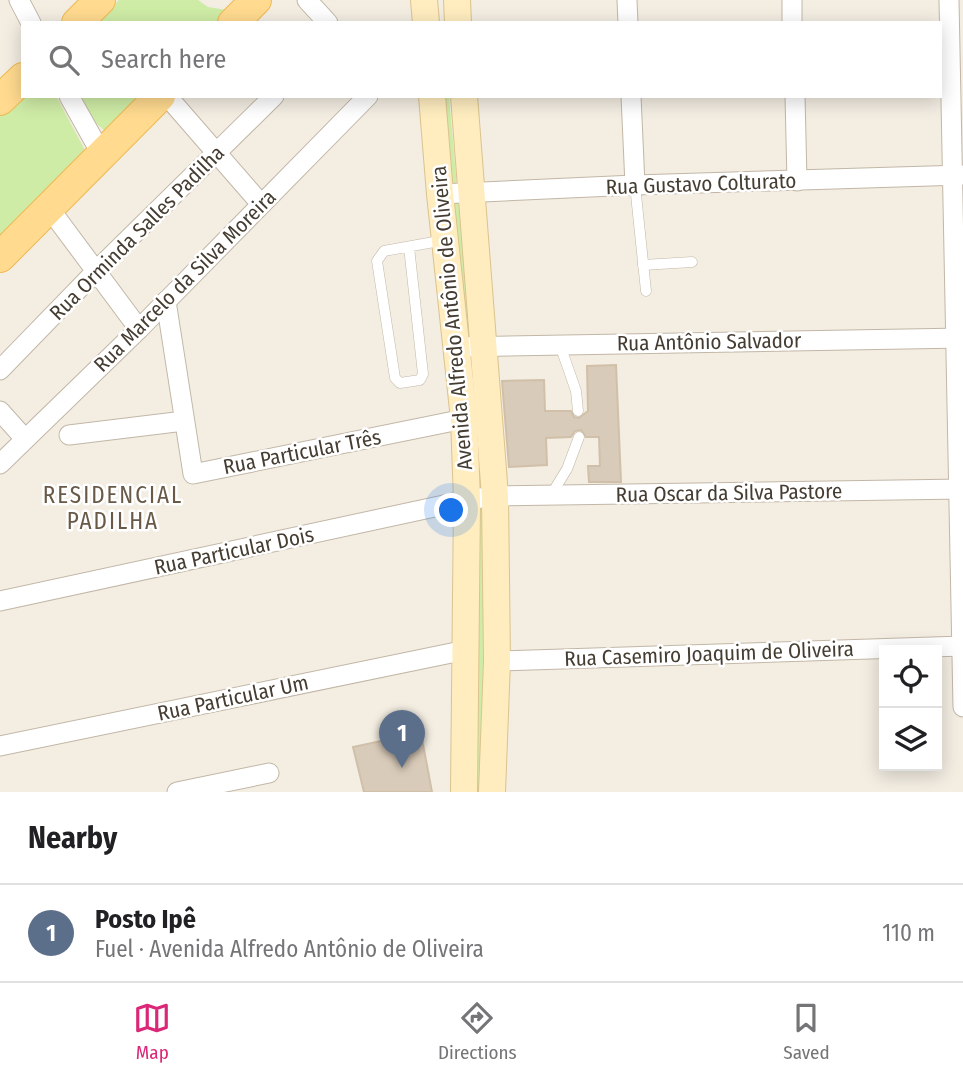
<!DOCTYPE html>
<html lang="en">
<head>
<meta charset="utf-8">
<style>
	:root { --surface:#fff; --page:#f6f6f6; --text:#202124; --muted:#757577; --line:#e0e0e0; --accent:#db2777 }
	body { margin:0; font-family:"Fira Sans Condensed",sans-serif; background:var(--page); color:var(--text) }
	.controls { position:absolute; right:21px; bottom:21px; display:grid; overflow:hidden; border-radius:0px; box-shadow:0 4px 18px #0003 }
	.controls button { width:63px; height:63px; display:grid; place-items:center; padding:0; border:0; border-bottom:2px solid var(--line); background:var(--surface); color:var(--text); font:35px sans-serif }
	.you { position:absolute; left:452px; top:511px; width:24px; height:24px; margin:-18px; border:5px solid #fff; border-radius:50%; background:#1a73e8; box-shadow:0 0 0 10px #1a73e833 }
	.badge { display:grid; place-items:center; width:46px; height:46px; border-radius:50%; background:var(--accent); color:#fff; font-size:23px; font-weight:700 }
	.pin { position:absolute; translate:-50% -58px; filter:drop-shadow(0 2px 4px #0008) }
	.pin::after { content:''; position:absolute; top:37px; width:24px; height:21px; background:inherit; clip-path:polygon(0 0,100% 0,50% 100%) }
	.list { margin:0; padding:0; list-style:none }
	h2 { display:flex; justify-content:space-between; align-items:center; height:91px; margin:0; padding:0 28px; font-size:30px }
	h2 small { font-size:23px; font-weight:400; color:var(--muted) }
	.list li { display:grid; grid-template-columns:46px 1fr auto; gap:21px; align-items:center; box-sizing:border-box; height:98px; padding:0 28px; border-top:2px solid var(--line) }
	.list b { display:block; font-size:26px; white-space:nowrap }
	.list p { margin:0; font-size:23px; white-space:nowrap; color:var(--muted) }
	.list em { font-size:23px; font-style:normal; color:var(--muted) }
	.icon { flex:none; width:38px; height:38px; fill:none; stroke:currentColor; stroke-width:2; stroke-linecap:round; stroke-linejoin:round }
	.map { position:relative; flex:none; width:963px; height:792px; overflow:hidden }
	.search { position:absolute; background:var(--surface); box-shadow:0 4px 18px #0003; left:21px; right:21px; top:21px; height:77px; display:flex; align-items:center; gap:18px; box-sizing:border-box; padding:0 24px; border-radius:0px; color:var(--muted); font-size:26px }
	.sheet { height:189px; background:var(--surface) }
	nav { display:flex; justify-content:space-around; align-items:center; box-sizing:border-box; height:98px; border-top:2px solid var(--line); background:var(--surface); font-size:19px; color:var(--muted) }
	nav a { display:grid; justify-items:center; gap:4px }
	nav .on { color:var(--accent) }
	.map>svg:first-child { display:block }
	.green { fill:#cfeca6 }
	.building { fill:#d9cbb9; stroke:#d1c0a9; stroke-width:2 }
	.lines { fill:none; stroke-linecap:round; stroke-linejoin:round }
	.lane-casing { stroke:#c2b7a7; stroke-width:11 }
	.street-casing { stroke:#c2b7a7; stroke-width:21 }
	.secondary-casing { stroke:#dac38e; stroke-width:28 }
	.primary-casing { stroke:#efba54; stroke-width:32 }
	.lane { stroke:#fff; stroke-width:10 }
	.street { stroke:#fff; stroke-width:19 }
	.secondary { stroke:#ffedc0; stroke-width:26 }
	.primary { stroke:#ffda8f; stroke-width:30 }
	.labels { text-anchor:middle; stroke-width:5; stroke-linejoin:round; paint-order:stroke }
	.street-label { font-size:21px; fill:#453d32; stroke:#fff }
	.neighbourhood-label { font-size:23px; letter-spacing:2px; fill:#695a48; stroke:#fff }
</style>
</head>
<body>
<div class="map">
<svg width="963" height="792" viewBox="0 0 963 792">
	<rect width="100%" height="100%" fill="#f3ede2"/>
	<g class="green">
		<path d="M119 0H198L208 7 233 11 221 23H95Z"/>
		<path d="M23 93V96H56L86 152 0 246V116Z"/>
		<path d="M80 96H149L110 130H104L92 120Z"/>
		<path d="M438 96H449L480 447V489L475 487Z"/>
		<path d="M474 507H483L484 648 480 792H468Z"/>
	</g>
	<g class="building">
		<path d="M616 365 621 482H589L588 466H600L599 437H586L581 430 575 431 571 437 546 438 547 465 509 467 502 381 544 380 545 411H571L574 417 579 418 588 411 587 366Z"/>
		<path d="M414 734 422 739 432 792H364L353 747Z"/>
	</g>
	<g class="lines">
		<defs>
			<g id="lane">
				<path d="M635 185 646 291"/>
				<path d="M409 247 423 374 420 380 400 383 395 378 377 261 384 251 445 240"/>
				<path d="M643 265 692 262"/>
				<path d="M560 345 576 391 578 411"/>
				<path d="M551 495 567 469 579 437"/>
			</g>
			<g id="street">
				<path d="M19 0 31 23"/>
				<path d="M307 0 328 23"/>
				<path d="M627 0 628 23"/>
				<path d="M792 0V23"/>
				<path d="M949 0 963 707"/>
				<path d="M69 96 102 155"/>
				<path d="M167 96 261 204"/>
				<path d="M631 96 635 185"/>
				<path d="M795 96 797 181"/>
				<path d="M440 194 635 185 963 175"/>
				<path d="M49 208 139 329"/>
				<path d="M166 301 193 474 464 419"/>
				<path d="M456 347 963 338"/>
				<path d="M0 370 96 271 274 96"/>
				<path d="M0 411 25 439"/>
				<path d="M69 435 184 421"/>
				<path d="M0 464 139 329 368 96"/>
				<path d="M0 601 467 500 495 496 963 489"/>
				<path d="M497 661 963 646"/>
				<path d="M0 746 466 650"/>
				<path d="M177 792 269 773"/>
			</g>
			<g id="secondary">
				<path d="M424 0 426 23"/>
				<path d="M457 0 458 23"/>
				<path d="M432 96 440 194 464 419 467 500 464 792"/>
				<path d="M464 96 495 496 497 661 492 792"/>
			</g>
			<g id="primary">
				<path d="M77 23 100 0"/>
				<path d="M233 23 256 0"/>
				<path d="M0 100 23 78"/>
				<path d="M0 257 160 96"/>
			</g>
		</defs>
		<use href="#lane" class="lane-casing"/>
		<use href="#street" class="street-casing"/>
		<use href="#secondary" class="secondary-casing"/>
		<use href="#primary" class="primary-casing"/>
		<use href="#lane" class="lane"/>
		<use href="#street" class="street"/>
		<use href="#secondary" class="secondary"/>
		<use href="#primary" class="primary"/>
	</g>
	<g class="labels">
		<g class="street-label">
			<text transform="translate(701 184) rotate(-2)" y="7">Rua Gustavo Colturato</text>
			<text transform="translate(137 233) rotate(-45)" y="7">Rua Orminda Salles Padilha</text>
			<text transform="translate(185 281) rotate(-45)" y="7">Rua Marcelo da Silva Moreira</text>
			<text transform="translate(452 318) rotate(-95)" y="7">Avenida Alfredo Antônio de Oliveira</text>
			<text transform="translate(709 342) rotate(-1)" y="7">Rua Antônio Salvador</text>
			<text transform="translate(302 452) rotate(-11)" y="7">Rua Particular Três</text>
			<text transform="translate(729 493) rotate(-1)" y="7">Rua Oscar da Silva Pastore</text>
			<text transform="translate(234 551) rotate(-12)" y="7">Rua Particular Dois</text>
			<text transform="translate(709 654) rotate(-2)" y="7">Rua Casemiro Joaquim de Oliveira</text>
			<text transform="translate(233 698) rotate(-12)" y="7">Rua Particular Um</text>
		</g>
		<g class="neighbourhood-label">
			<text x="113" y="503">RESIDENCIAL<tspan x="113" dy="26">PADILHA</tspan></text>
		</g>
	</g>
</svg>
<div class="controls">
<button><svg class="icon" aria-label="locate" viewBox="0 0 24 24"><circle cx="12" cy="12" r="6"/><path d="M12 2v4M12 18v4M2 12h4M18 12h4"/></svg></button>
<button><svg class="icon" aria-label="layers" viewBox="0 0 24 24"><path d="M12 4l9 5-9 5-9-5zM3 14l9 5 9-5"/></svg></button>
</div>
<div class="you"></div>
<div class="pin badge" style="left:402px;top:768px;background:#5c6f8a">1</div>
<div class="search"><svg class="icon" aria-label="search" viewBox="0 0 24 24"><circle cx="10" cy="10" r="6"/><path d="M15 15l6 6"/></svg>Search here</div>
</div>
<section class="sheet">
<h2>Nearby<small></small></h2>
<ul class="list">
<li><span class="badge" style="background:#5c6f8a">1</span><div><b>Posto Ipê</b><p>Fuel · Avenida Alfredo Antônio de Oliveira</p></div><em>110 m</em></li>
</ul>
</section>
<nav>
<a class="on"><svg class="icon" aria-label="map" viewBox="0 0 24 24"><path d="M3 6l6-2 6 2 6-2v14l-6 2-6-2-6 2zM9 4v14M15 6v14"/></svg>Map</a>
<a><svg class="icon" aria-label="directions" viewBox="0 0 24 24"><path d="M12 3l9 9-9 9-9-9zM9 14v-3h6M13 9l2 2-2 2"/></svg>Directions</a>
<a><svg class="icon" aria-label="saved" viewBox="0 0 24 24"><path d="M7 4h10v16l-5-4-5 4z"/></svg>Saved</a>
</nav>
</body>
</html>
